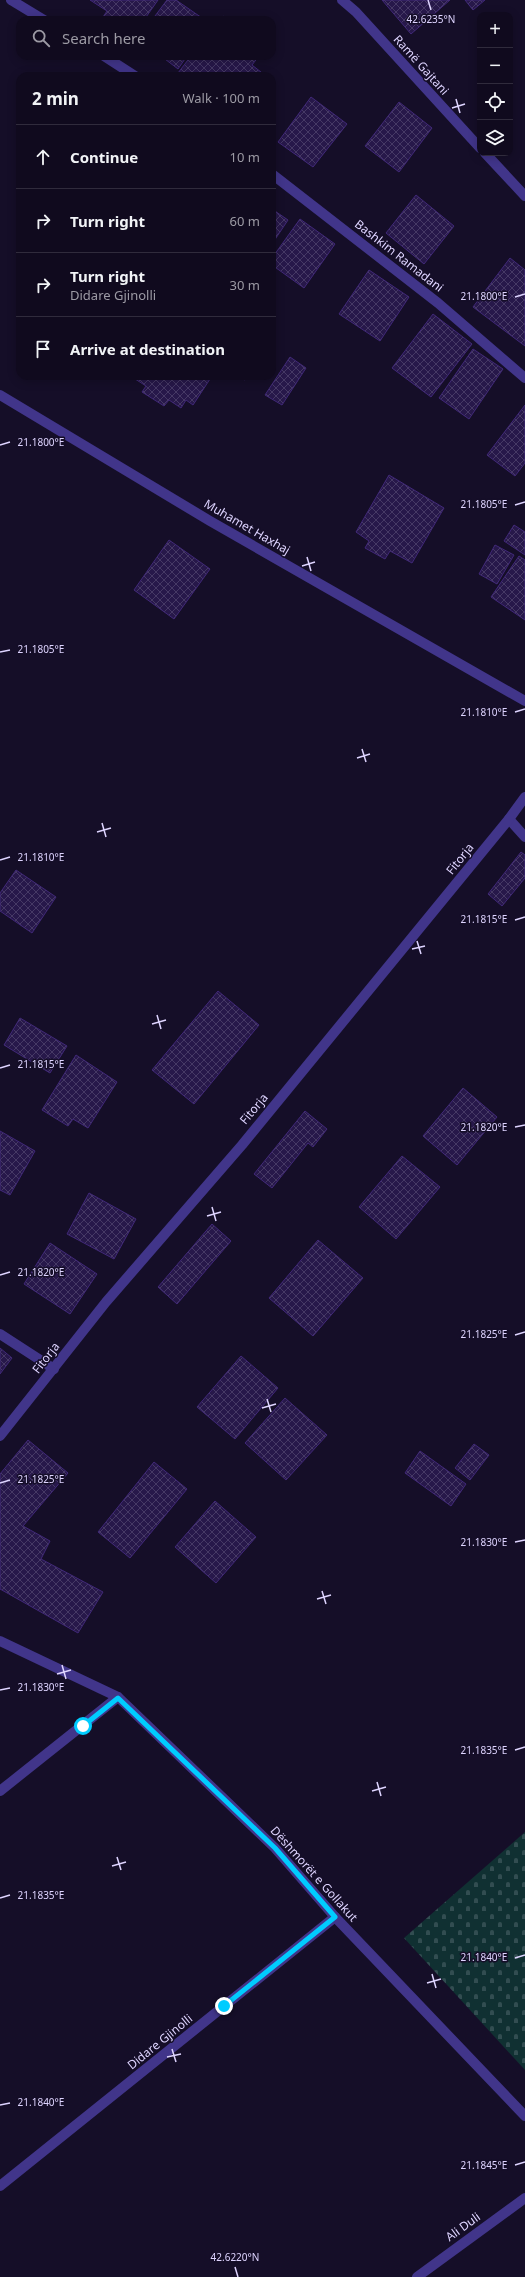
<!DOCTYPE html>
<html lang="en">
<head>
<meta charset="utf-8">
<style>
	:root { --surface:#100a1e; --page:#1e182b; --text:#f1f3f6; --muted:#9c9aa4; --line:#302b3c }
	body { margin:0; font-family:"Noto Sans",sans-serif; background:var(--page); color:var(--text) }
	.controls { position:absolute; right:12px; top:12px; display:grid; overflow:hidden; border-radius:8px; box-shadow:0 2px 10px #0003 }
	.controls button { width:36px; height:36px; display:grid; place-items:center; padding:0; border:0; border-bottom:1px solid var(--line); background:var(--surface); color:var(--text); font:20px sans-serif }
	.stop { position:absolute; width:12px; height:12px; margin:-9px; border:3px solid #0cf; border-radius:50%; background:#fff }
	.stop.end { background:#0cf; border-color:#fff; box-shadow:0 1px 4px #0008 }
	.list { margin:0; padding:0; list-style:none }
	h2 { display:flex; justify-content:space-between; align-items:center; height:52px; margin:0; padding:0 16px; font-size:17px }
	h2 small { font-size:13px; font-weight:400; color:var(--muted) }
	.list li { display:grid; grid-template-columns:26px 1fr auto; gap:12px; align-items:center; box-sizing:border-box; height:64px; padding:0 16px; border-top:1px solid var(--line) }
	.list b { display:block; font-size:15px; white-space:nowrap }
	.list p { margin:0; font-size:13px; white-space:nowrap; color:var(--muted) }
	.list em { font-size:13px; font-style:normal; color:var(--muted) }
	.icon { flex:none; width:22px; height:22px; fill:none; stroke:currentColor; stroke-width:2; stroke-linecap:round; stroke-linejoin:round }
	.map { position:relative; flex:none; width:525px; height:2277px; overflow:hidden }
	.search { position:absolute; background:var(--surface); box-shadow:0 2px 10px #0003; left:16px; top:16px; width:260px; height:44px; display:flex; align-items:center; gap:10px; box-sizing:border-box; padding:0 14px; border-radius:12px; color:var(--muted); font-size:15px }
	.panel { position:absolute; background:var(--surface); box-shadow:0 2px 10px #0003; left:16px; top:72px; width:260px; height:308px; border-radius:12px }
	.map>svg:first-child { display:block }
	.cemetery { fill:url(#cemetery-stones) }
	.building { fill:url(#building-cross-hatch); stroke:#402878 }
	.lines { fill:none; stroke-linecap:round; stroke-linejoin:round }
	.minor { stroke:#41358a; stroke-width:10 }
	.tertiary { stroke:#41358a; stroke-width:10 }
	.route { stroke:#0cf; stroke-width:5 }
	.ticks { fill:none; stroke:#ded4ff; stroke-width:1.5 }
	.labels { text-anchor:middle; stroke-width:3; stroke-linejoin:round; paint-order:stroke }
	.street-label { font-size:12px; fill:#ded4ff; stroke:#150e28 }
	.ticks-label { font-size:10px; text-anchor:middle; fill:#ded4ff; stroke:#150e28; stroke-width:3; stroke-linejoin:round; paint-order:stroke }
</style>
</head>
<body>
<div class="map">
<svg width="525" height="2277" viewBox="0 0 525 2277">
	<defs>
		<pattern id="cemetery-stones" width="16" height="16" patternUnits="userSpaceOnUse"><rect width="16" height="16" fill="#103032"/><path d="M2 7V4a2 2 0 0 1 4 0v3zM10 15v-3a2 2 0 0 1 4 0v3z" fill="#324d51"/></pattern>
		<pattern id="building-cross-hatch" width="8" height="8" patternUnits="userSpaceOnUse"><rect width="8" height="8" fill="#27184a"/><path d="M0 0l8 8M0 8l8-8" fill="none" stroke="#463965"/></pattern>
	</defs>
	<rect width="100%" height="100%" fill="#150e28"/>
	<path class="cemetery" d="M525 1832V2070L404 1938Z"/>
	<g class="building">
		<path d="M90 0H158L144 20H101L107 11Z"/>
		<path d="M167 0H176L205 20H152Z"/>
		<path d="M382 0H450L411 34Z"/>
		<path d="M465 0H485L473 10Z"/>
		<path d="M223 16 228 20H220Z"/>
		<path d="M161 56H187L178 69Z"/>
		<path d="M191 56H259L252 65 266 76H182L178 73Z"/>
		<path d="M311 97 347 124 313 167 278 142Z"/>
		<path d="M399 102 432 128 399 172 365 146Z"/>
		<path d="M416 195 454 226 424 264 386 233Z"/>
		<path d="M272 209 288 220 272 244Z"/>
		<path d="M300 219 335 244 304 288 272 265V258Z"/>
		<path d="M510 258 525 270V346L473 307Z"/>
		<path d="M369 270 409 297 380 341 339 314Z"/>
		<path d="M433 314 472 344 431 397 392 368Z"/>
		<path d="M473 349 503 369 469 419 439 398Z"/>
		<path d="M290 357 306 368 282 405 265 395Z"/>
		<path d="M212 376 193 405 186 400 181 408 169 400 164 406 142 392 146 386 132 377Z"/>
		<path d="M238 376H248L245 380Z"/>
		<path d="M525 405V463L515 476 487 455Z"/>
		<path d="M389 475 444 508 412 563 390 551 385 559 365 548 369 541 356 532Z"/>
		<path d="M514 525 525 532V555L504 541Z"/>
		<path d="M169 540 210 569 174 619 134 590Z"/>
		<path d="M495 545 514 555 497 584 479 574Z"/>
		<path d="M519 556 525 560V620L491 597Z"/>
		<path d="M521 852 525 855V878L502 906 488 894Z"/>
		<path d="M16 870 56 897 32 933 0 911V893Z"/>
		<path d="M218 991 259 1025 194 1104 152 1070Z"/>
		<path d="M20 1018 67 1046 50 1073 4 1045Z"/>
		<path d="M76 1055 117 1082 88 1128 73 1119 68 1126 42 1110Z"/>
		<path d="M463 1088 497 1117 457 1165 423 1136Z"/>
		<path d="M305 1111 327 1129 313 1147 308 1143 272 1188 254 1174Z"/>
		<path d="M0 1131 35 1151 10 1195 0 1190Z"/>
		<path d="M402 1156 440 1187 396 1239 359 1207Z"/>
		<path d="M89 1193 136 1219 114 1259 67 1234Z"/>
		<path d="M212 1224 231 1241 177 1304 158 1287Z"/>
		<path d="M318 1240 363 1278 313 1336 269 1298Z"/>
		<path d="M50 1243 97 1274 70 1314 24 1284Z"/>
		<path d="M0 1348 12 1358 0 1374Z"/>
		<path d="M241 1356 278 1388 235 1439 197 1407Z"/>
		<path d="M285 1398 327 1435 286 1480 245 1443Z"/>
		<path d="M28 1440 68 1473 23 1526 50 1541 41 1559 103 1592 78 1633 0 1589V1474Z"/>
		<path d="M474 1444 489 1455 470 1480 455 1468Z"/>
		<path d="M420 1451 466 1484 451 1506 405 1473Z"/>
		<path d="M154 1462 187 1489 130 1558 98 1532Z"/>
		<path d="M215 1501 256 1537 216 1583 175 1547Z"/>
	</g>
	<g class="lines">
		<g class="minor">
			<path d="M11 0 44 20"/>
			<path d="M342 0 356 12 480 148"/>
			<path d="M104 56 135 76"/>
			<path d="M485 153 525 196"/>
			<path d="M272 174 438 303 525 378"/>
			<path d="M0 395 210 521 525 701"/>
			<path d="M509 819 525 837"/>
			<path d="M0 1334 54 1369"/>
			<path d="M0 1436 106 1302 242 1145 509 819 525 797"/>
			<path d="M0 1791 118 1697"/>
			<path d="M0 2186 335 1917"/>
			<path d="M417 2277 525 2198"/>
		</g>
		<path class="tertiary" d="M0 1641 118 1697 275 1848 335 1917 525 2116"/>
	</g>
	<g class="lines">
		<path class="route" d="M83 1726 118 1698 275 1848 335 1917 224 2006"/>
	</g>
	<path class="ticks" d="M428 0 431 10M456 99 460 113M452 108 465 104M515 297 525 294M0 445 10 442M515 505 525 502M307 557 311 571M302 566 315 562M0 652 10 650M515 712 525 709M362 749 366 762M357 758 370 754M102 823 106 837M97 832 111 828M0 860 10 857M515 920 525 917M417 941 421 954M412 949 425 946M157 1015 161 1029M152 1024 166 1020M0 1068 10 1065M515 1127 525 1125M212 1207 216 1221M207 1216 221 1212M0 1275 10 1272M515 1335 525 1332M267 1399 271 1412M262 1408 276 1404M0 1483 10 1480M515 1542 525 1540M322 1591 326 1604M317 1599 331 1595M62 1665 66 1679M57 1674 71 1670M0 1690 10 1688M515 1750 525 1747M377 1782 381 1796M372 1791 386 1787M117 1857 121 1870M112 1866 126 1862M0 1898 10 1895M515 1958 525 1955M432 1974 436 1988M427 1983 441 1979M172 2049 176 2062M167 2057 181 2054M0 2105 10 2103M515 2165 525 2162M235 2267 238 2277"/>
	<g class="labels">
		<g class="street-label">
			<text transform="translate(421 65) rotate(48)" y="4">Ramë Gajtani</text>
			<text transform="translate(399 256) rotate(38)" y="4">Bashkim Ramadani</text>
			<text transform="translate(247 527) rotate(30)" y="4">Muhamet Haxhaj</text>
			<text transform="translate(460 859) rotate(-51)" y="4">Fitorja</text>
			<text transform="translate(254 1109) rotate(-50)" y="4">Fitorja</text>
			<text transform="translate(46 1358) rotate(-52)" y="4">Fitorja</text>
			<text transform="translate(314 1874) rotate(48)" y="4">Dëshmorët e Gollakut</text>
			<text transform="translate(160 2042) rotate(-39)" y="4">Didare Gjinolli</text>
			<text transform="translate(463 2227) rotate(-36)" y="4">Ali Duli</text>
		</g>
	</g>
	<g class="ticks-label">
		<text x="431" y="23">42.6235°N</text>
		<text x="484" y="300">21.1800°E</text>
		<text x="41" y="446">21.1800°E</text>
		<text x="484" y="508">21.1805°E</text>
		<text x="41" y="653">21.1805°E</text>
		<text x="484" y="716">21.1810°E</text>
		<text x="41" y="861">21.1810°E</text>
		<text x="484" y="923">21.1815°E</text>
		<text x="41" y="1068">21.1815°E</text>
		<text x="484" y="1131">21.1820°E</text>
		<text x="41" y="1276">21.1820°E</text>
		<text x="484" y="1338">21.1825°E</text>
		<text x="41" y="1483">21.1825°E</text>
		<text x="484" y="1546">21.1830°E</text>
		<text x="41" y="1691">21.1830°E</text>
		<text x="484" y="1754">21.1835°E</text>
		<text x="41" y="1899">21.1835°E</text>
		<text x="484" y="1961">21.1840°E</text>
		<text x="41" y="2106">21.1840°E</text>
		<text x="484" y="2169">21.1845°E</text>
		<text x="235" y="2261">42.6220°N</text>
	</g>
</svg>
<div class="controls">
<button>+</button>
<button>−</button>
<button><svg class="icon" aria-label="locate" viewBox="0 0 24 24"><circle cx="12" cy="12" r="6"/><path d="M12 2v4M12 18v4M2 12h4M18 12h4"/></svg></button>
<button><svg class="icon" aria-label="layers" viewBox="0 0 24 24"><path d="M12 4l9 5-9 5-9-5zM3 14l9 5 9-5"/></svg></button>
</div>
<div class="stop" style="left:83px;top:1726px"></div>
<div class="stop end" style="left:224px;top:2006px"></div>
<div class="search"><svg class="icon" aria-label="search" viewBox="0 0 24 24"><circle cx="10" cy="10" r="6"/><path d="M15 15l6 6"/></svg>Search here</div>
<section class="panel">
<h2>2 min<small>Walk · 100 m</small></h2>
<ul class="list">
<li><svg class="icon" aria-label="ahead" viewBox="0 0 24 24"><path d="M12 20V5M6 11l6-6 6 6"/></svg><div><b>Continue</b></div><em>10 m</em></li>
<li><svg class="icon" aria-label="right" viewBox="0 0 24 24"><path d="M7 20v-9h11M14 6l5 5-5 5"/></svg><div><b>Turn right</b></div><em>60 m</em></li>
<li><svg class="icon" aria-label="right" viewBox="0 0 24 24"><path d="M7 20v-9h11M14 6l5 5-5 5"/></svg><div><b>Turn right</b><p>Didare Gjinolli</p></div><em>30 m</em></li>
<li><svg class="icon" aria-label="arrive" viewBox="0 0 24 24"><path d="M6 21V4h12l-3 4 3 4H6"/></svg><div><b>Arrive at destination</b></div></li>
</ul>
</section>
</div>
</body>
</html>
